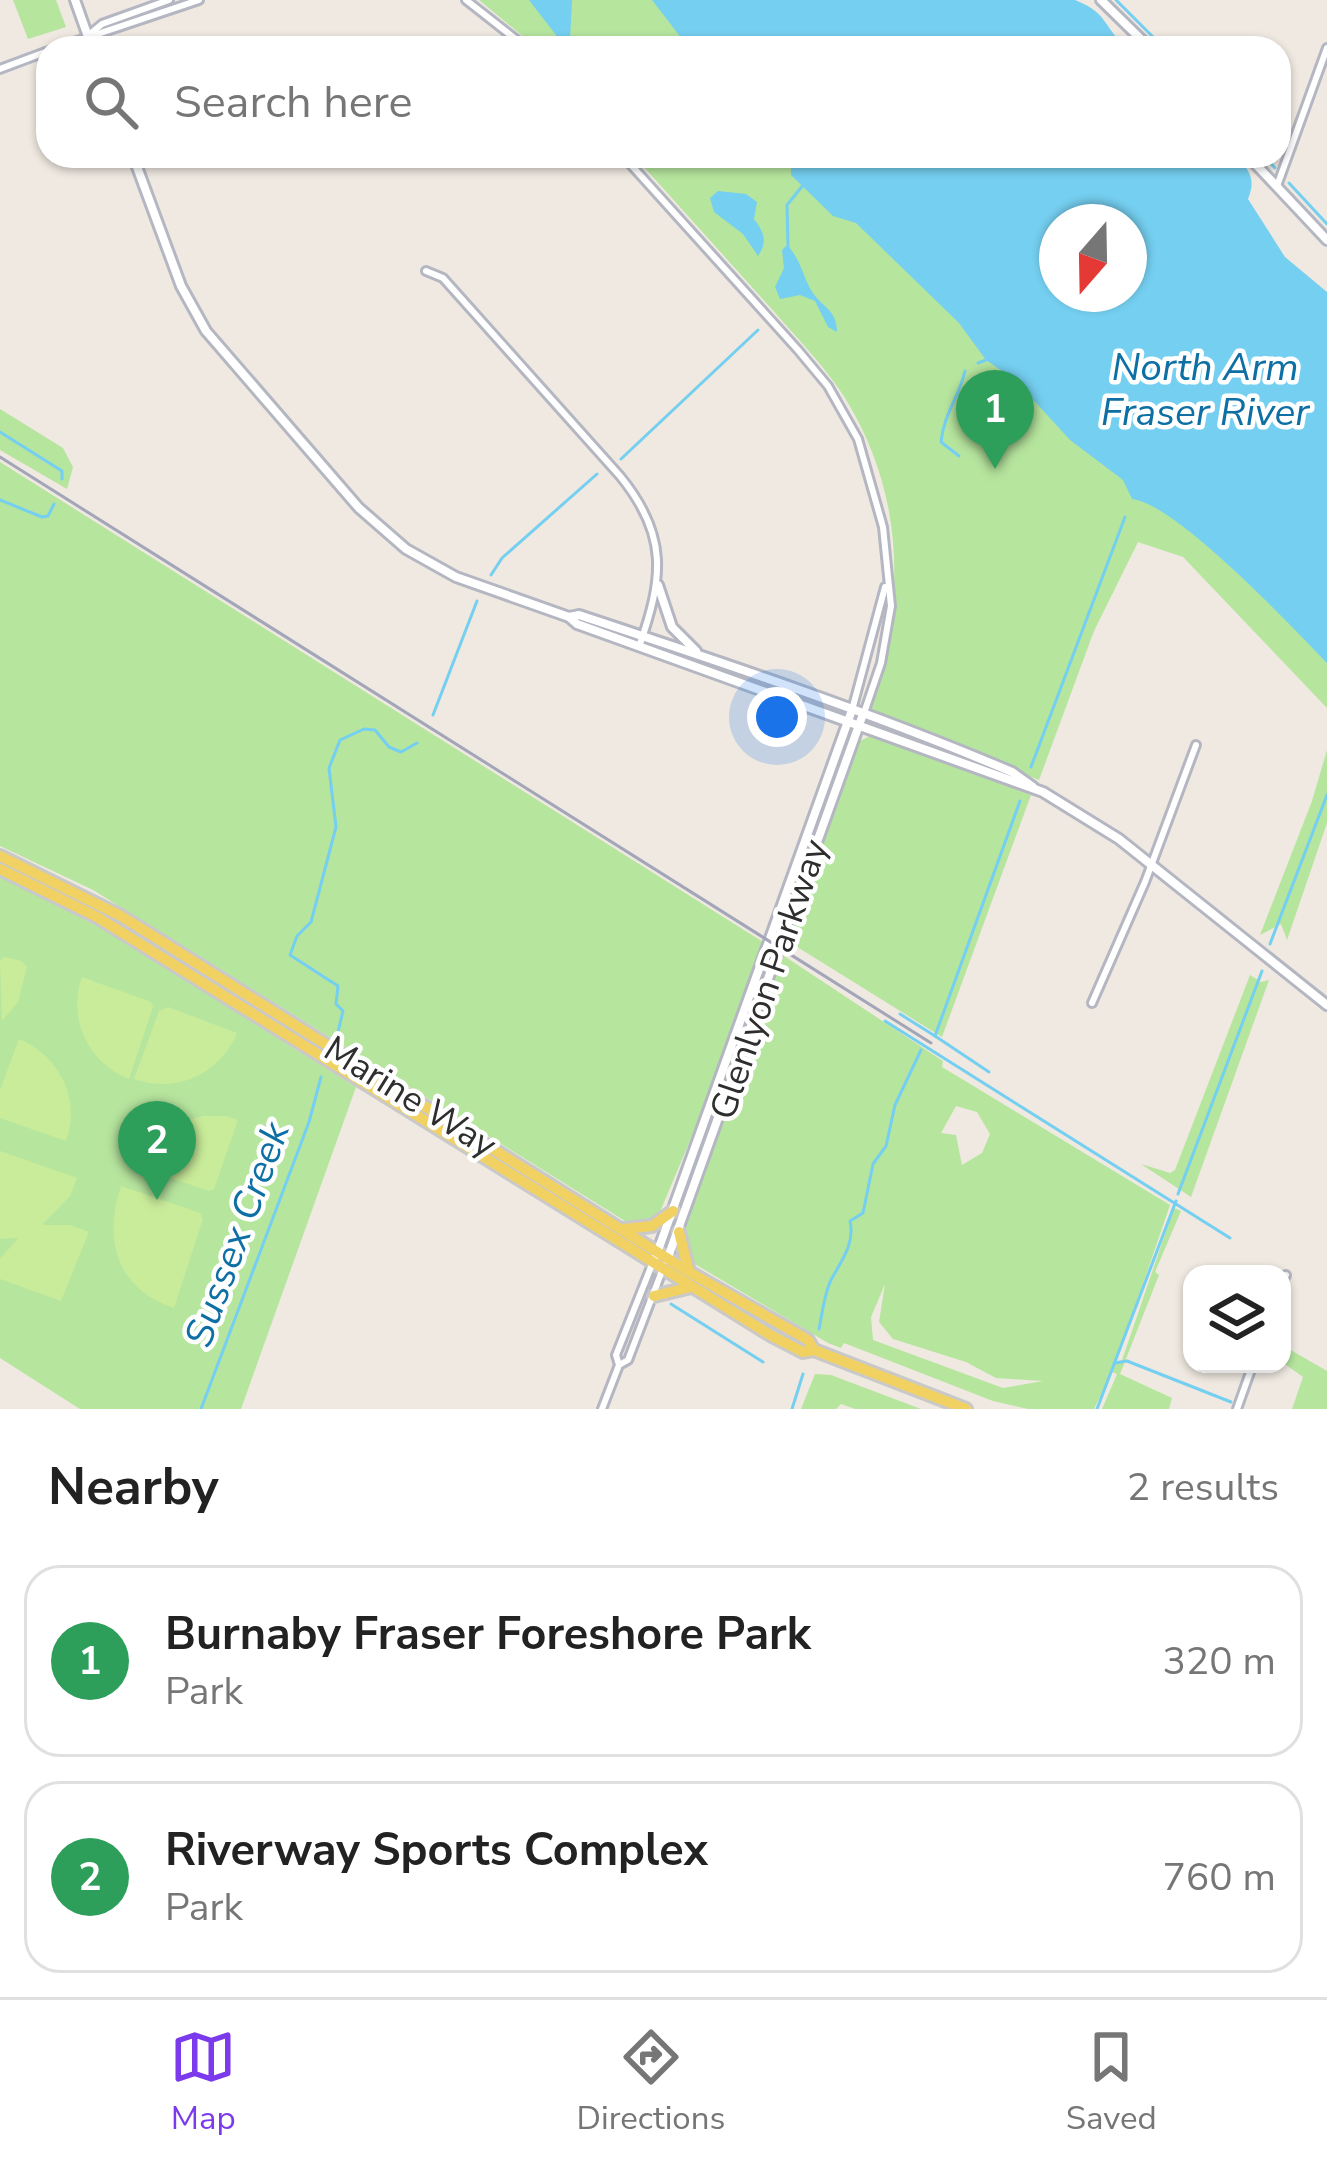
<!DOCTYPE html>
<html lang="en">
<head>
<meta charset="utf-8">
<style>
	:root { --surface:#fff; --page:#f6f6f6; --text:#222; --muted:#767676; --line:#e0e0e0; --accent:#7c3aed }
	body { margin:0; font-family:"Nunito Sans",sans-serif; background:var(--page); color:var(--text) }
	.controls { position:absolute; right:36px; bottom:36px; display:grid; overflow:hidden; border-radius:24px; box-shadow:0 3px 9px #0004 }
	.controls button { width:108px; height:108px; display:grid; place-items:center; padding:0; border:0; border-bottom:3px solid var(--line); background:var(--surface); color:var(--text); font:60px sans-serif }
	.compass { position:absolute; left:1039px; top:204px; width:108px; height:108px; border-radius:50%; background:var(--surface); box-shadow:0 3px 9px #0004; rotate:200deg }
	.you { position:absolute; left:777px; top:717px; width:42px; height:42px; margin:-30px; border:9px solid #fff; border-radius:50%; background:#1a73e8; box-shadow:0 0 0 18px #1a73e833 }
	.badge { display:grid; place-items:center; width:78px; height:78px; border-radius:50%; background:var(--accent); color:#fff; font-size:39px; font-weight:700 }
	.pin { position:absolute; translate:-50% -99px; filter:drop-shadow(0 3px 6px #0008) }
	.pin::after { content:''; position:absolute; top:63px; width:42px; height:36px; background:inherit; clip-path:polygon(0 0,100% 0,50% 100%) }
	.list { margin:0; padding:0; list-style:none }
	h2 { display:flex; justify-content:space-between; align-items:center; height:156px; margin:0; padding:0 48px; font-size:51px }
	h2 small { font-size:39px; font-weight:400; color:var(--muted) }
	.list li { display:grid; grid-template-columns:78px 1fr auto; gap:36px; align-items:center; box-sizing:border-box; height:192px; margin:0 24px 24px; padding:0 24px; border:3px solid var(--line); border-radius:36px }
	.list b { display:block; font-size:45px; white-space:nowrap }
	.list p { margin:0; font-size:39px; white-space:nowrap; color:var(--muted) }
	.list em { font-size:39px; font-style:normal; color:var(--muted) }
	.icon { flex:none; width:66px; height:66px; fill:none; stroke:currentColor; stroke-width:2; stroke-linecap:round; stroke-linejoin:round }
	.map { position:relative; flex:none; width:1327px; height:1409px; overflow:hidden }
	.search { position:absolute; background:var(--surface); box-shadow:0 3px 9px #0004; left:36px; right:36px; top:36px; height:132px; display:flex; align-items:center; gap:30px; box-sizing:border-box; padding:0 42px; border-radius:36px; color:var(--muted); font-size:45px }
	.sheet { height:588px; background:var(--surface) }
	nav { display:flex; justify-content:space-around; align-items:center; box-sizing:border-box; height:168px; border-top:3px solid var(--line); background:var(--surface); font-size:33px; color:var(--muted) }
	nav a { display:grid; justify-items:center; gap:6px }
	nav .on { color:var(--accent) }
	.map>svg:first-child { display:block }
	.green { fill:#b6e59e; fill-rule:evenodd }
	.pitch { fill:#c9ec9a }
	.water { fill:#75cff0; fill-rule:evenodd }
	.lines { fill:none; stroke-linecap:round; stroke-linejoin:round }
	.stream { stroke:#75cff0; stroke-width:3 }
	.minor-casing { stroke:#b4b7c1; stroke-width:12 }
	.tertiary-casing { stroke:#b4b7c1; stroke-width:14 }
	.primary-casing { stroke:#c9c9c9; stroke-width:16 }
	.minor { stroke:#fff; stroke-width:6 }
	.tertiary { stroke:#fff; stroke-width:8 }
	.primary { stroke:#f2d163; stroke-width:10 }
	.rail { stroke:#a3a6b8; stroke-width:3 }
	.labels { text-anchor:middle; stroke-width:9; stroke-linejoin:round; paint-order:stroke }
	.street-label { font-size:36px; fill:#2e2e2e; stroke:#fff }
	.water-label { font-size:39px; font-style:italic; fill:#0d6fa3; stroke:#fff }
</style>
</head>
<body>
<div class="map">
<svg width="1327" height="1409" viewBox="0 0 1327 1409">
	<rect width="100%" height="100%" fill="#efe9e1"/>
	<g class="green">
		<path d="M13 0H56L66 27 28 39Z"/>
		<path d="M479 0H681L722 48H537Z"/>
		<path d="M634 156H815L813 175 1157 493 1327 630V708L1183 557 1138 542 1094 631 1039 780 875 714 871 707C906 601 905 495 845 398 824 365 795 336 769 306 724 256 679 206 634 156Z"/>
		<path d="M0 409 63 448 73 467 67 489 0 450Z"/>
		<path d="M0 462 763 942 702 1112 657 1219 637 1225 625 1221 93 890 0 846Z"/>
		<path d="M870 736 1031 795 942 1037 786 940 858 742Z"/>
		<path d="M1327 750V823L1287 940 1281 924 1260 935 1312 801Z"/>
		<path d="M0 876 103 929 356 1087 241 1409H80L0 1358Z"/>
		<path d="M781 954 943 1061 942 1067 1170 1205 1116 1363H1121L1174 1208 1181 1211 1155 1272 1159 1275 1120 1374 1172 1398 1169 1409H1102L1117 1374 1112 1372 1094 1409H1028L993 1401 844 1343 841 1348 828 1343 688 1260 685 1230ZM956 1106 977 1112 990 1134 982 1153 962 1165 956 1135 941 1133ZM885 1284 879 1322 893 1339 966 1362 996 1378 1043 1381 1003 1388 873 1340 871 1317Z"/>
		<path d="M1250 975 1261 982 1269 980 1191 1197 1141 1164 1170 1173 1175 1170Z"/>
		<path d="M1282 1345 1327 1371V1409H1292L1303 1377 1282 1362Z"/>
		<path d="M815 1374 831 1375 921 1409H855L841 1404 836 1409H801Z"/>
	</g>
	<g class="pitch">
		<path d="M4 957 22 961 27 967 18 1002 2 1021 0 961Z"/>
		<path d="M82 977 151 1002 153 1007 129 1079C88 1063 67 1018 82 977Z"/>
		<path d="M168 1007 237 1033C220 1074 176 1094 134 1079L159 1011Z"/>
		<path d="M19 1039C60 1056 81 1100 66 1141L0 1118V1090Z"/>
		<path d="M204 1116H226L238 1120 214 1189 209 1191 138 1167C150 1137 174 1122 204 1116Z"/>
		<path d="M0 1151 77 1178 70 1196 42 1225H70L89 1232 61 1301 0 1279V1259L18 1238 0 1239Z"/>
		<path d="M121 1186 200 1213 203 1219 174 1308C116 1289 103 1239 121 1186Z"/>
	</g>
	<g class="water">
		<path d="M529 0H572L570 40 574 48H566Z"/>
		<path d="M652 0H1075C1111 14 1102 29 1129 48H689Z"/>
		<path d="M787 156H1237C1250 172 1256 179 1248 199L1285 257 1327 292V663C1292 627 1177 504 1132 499L1123 480 1070 440 1015 380 986 360 959 323 856 223 833 216 791 175V161ZM1057 222H1129V294H1057Z"/>
		<path d="M718 191 746 194 757 202 754 219C764 232 768 242 758 256L743 234 714 212 710 198Z"/>
		<path d="M787 245C801 260 802 274 811 290 821 307 837 309 837 332L828 327 815 301 800 295 780 299 775 287 784 268 782 250Z"/>
	</g>
	<g class="lines">
		<g class="stream">
			<path d="M1116 0 1164 48"/>
			<path d="M1264 156 1275 168"/>
			<path d="M1289 183 1327 224"/>
			<path d="M788 247 787 205 804 184"/>
			<path d="M978 363 986 360"/>
			<path d="M0 432 62 471V479"/>
			<path d="M959 456 941 442C944 413 959 397 965 371"/>
			<path d="M621 459 758 330"/>
			<path d="M0 500 42 517 48 516 54 504"/>
			<path d="M491 575 502 558 597 474"/>
			<path d="M433 715 477 601"/>
			<path d="M1031 767 1125 517"/>
			<path d="M1270 944 1327 795"/>
			<path d="M900 1014 935 1036 1020 801"/>
			<path d="M885 1021 1230 1238"/>
			<path d="M337 1036 343 1011 336 1004 338 986 290 955 297 936 311 922 336 827 329 768 340 740 364 729 375 730 389 747 401 752 417 743"/>
			<path d="M935 1036 989 1072"/>
			<path d="M1178 1194 1262 971"/>
			<path d="M671 1304 763 1362"/>
			<path d="M819 1329C822 1314 825 1290 832 1278 842 1260 855 1243 850 1221L863 1213 873 1164 886 1146 895 1105 921 1050"/>
			<path d="M1114 1363 1127 1361 1231 1402"/>
			<path d="M201 1409 309 1122 321 1077"/>
			<path d="M792 1409 803 1374"/>
			<path d="M1097 1409 1176 1201"/>
		</g>
		<defs>
			<g id="minor">
				<path d="M466 0 527 48"/>
				<path d="M90 34 102 24 169 0"/>
				<path d="M56 48 199 0"/>
				<path d="M0 69 48 51"/>
				<path d="M623 156 798 350 828 386 858 439 883 527 891 606 881 663 864 713"/>
				<path d="M1277 186 1327 48"/>
				<path d="M426 271 443 278 620 476C669 536 663 578 639 647"/>
				<path d="M852 710 885 587"/>
				<path d="M1092 1003 1145 882 1196 745"/>
				<path d="M1282 1285 1286 1275"/>
				<path d="M619 1365 616 1355 653 1262"/>
				<path d="M602 1409 619 1365 628 1360 662 1271"/>
				<path d="M1237 1409 1253 1364"/>
			</g>
			<g id="tertiary">
				<path d="M75 0 92 48"/>
				<path d="M1101 0 1150 48"/>
				<path d="M133 156 181 286 206 331 359 508 406 549 456 577 569 617 579 615C724 663 871 712 1012 772L1033 787"/>
				<path d="M1248 156 1327 240"/>
				<path d="M658 585 672 627 696 651"/>
				<path d="M569 617 577 624 1043 792 1119 839 1327 1005"/>
				<path d="M656 1256 852 710"/>
				<path d="M667 1260 863 714"/>
			</g>
			<g id="primary">
				<path d="M0 856 121 916 689 1272 808 1340 814 1350"/>
				<path d="M0 869 97 917 772 1336 803 1352 814 1350 966 1409"/>
				<path d="M624 1229 652 1226 673 1211"/>
				<path d="M679 1232 689 1272"/>
				<path d="M654 1296 691 1287"/>
			</g>
		</defs>
		<use href="#minor" class="minor-casing"/>
		<use href="#tertiary" class="tertiary-casing"/>
		<use href="#primary" class="primary-casing"/>
		<use href="#minor" class="minor"/>
		<use href="#tertiary" class="tertiary"/>
		<use href="#primary" class="primary"/>
		<path class="rail" d="M0 457 931 1043"/>
	</g>
	<g class="labels">
		<g class="street-label">
			<text transform="translate(768 979) rotate(-71)" y="13">Glenlyon Parkway</text>
			<text transform="translate(411 1096) rotate(32)" y="13">Marine Way</text>
		</g>
		<g class="water-label">
			<text x="1205" y="380">North Arm<tspan x="1205" dy="45">Fraser River</tspan></text>
			<text transform="translate(236 1234) rotate(-70)" y="14">Sussex Creek</text>
		</g>
	</g>
</svg>
<div class="controls">
<button><svg class="icon" aria-label="layers" viewBox="0 0 24 24"><path d="M12 4l9 5-9 5-9-5zM3 14l9 5 9-5"/></svg></button>
</div>
<svg class="compass" viewBox="-18 -18 36 36"><path d="M0-13l5 13h-10z" fill="#e53935"/><path d="M0 13l5-13h-10z" fill="#767676"/></svg>
<div class="you"></div>
<div class="pin badge" style="left:995px;top:469px;background:#2e9e5b">1</div>
<div class="pin badge" style="left:157px;top:1200px;background:#2e9e5b">2</div>
<div class="search"><svg class="icon" aria-label="search" viewBox="0 0 24 24"><circle cx="10" cy="10" r="6"/><path d="M15 15l6 6"/></svg>Search here</div>
</div>
<section class="sheet">
<h2>Nearby<small>2 results</small></h2>
<ul class="list">
<li><span class="badge" style="background:#2e9e5b">1</span><div><b>Burnaby Fraser Foreshore Park</b><p>Park</p></div><em>320 m</em></li>
<li><span class="badge" style="background:#2e9e5b">2</span><div><b>Riverway Sports Complex</b><p>Park</p></div><em>760 m</em></li>
</ul>
</section>
<nav>
<a class="on"><svg class="icon" aria-label="map" viewBox="0 0 24 24"><path d="M3 6l6-2 6 2 6-2v14l-6 2-6-2-6 2zM9 4v14M15 6v14"/></svg>Map</a>
<a><svg class="icon" aria-label="directions" viewBox="0 0 24 24"><path d="M12 3l9 9-9 9-9-9zM9 14v-3h6M13 9l2 2-2 2"/></svg>Directions</a>
<a><svg class="icon" aria-label="saved" viewBox="0 0 24 24"><path d="M7 4h10v16l-5-4-5 4z"/></svg>Saved</a>
</nav>
</body>
</html>
